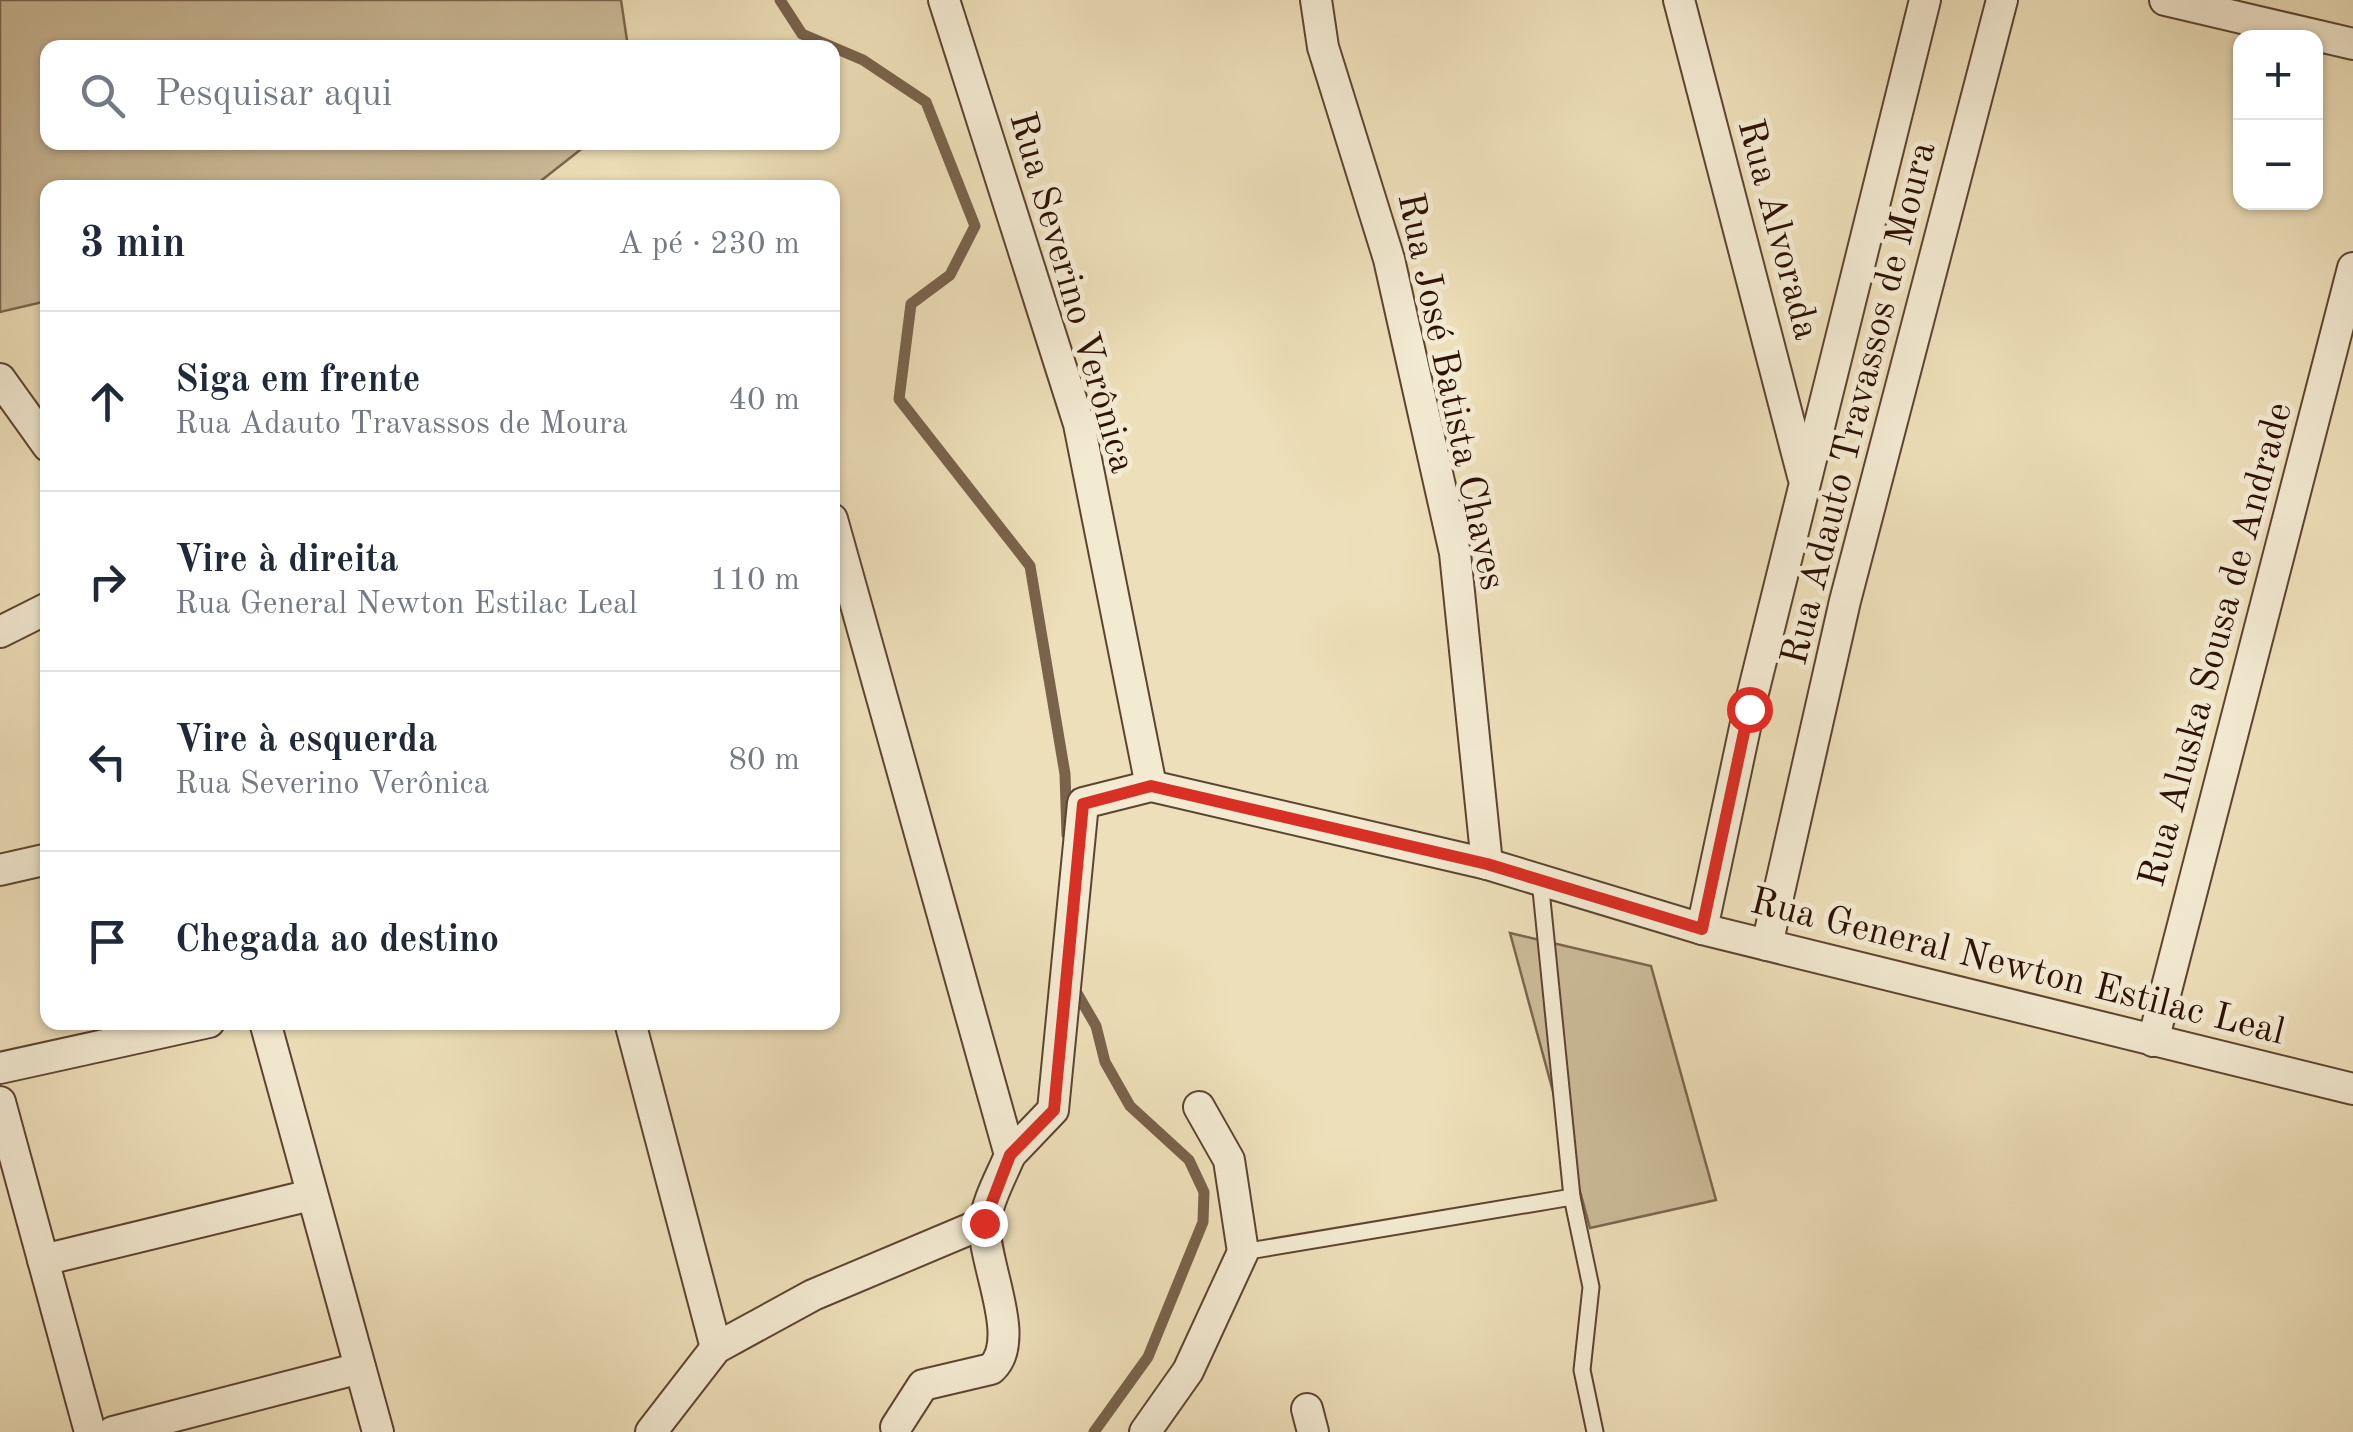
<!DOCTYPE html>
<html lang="pt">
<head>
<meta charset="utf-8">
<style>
	:root { --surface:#fff; --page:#f6f6f7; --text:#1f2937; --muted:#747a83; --line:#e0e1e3 }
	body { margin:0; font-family:"Old Standard TT",serif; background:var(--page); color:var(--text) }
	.controls { position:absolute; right:30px; top:30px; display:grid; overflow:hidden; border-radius:20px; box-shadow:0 2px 8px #0004 }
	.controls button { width:90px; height:90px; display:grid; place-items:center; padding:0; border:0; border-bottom:2px solid var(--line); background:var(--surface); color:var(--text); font:50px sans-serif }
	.stop { position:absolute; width:30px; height:30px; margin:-22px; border:8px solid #d93025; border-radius:50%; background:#fff }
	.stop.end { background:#d93025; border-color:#fff; box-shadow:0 2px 10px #0008 }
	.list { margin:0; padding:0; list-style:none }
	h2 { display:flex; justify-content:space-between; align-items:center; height:130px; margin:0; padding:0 40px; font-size:42px }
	h2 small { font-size:32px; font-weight:400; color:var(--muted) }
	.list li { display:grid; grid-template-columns:65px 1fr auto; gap:30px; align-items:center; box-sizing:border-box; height:180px; padding:0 40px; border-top:2px solid var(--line) }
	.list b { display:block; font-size:38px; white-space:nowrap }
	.list p { margin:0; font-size:32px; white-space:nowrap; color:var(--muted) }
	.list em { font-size:32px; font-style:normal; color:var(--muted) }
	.icon { flex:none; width:55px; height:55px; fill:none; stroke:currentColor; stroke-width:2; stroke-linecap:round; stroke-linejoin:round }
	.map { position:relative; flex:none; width:2353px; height:1432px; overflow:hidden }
	.search { position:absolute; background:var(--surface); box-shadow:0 2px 8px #0004; left:40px; top:40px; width:800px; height:110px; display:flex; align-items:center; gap:25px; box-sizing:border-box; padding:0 35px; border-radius:20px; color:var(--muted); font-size:38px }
	.panel { position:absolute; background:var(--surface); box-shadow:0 2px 8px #0004; left:40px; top:180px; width:800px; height:850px; border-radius:20px }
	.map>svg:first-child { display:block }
	.green { fill:#ccbc9a; stroke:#7c664f; stroke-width:2.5 }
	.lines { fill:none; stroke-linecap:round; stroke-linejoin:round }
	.stream { stroke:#79634b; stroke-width:11 }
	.lane-casing { stroke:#5d4431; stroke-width:19 }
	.street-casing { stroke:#5d4431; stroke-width:34 }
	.lane { stroke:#f3ead2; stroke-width:15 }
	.street { stroke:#f3ead2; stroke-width:30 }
	.route { stroke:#d93025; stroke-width:12 }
	.labels { text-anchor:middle; stroke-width:10; stroke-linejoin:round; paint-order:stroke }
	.street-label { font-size:38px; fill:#2d1104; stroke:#f3ead2 }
</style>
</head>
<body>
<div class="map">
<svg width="2353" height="1432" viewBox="0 0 2353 1432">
	<rect width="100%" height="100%" fill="#eddfb9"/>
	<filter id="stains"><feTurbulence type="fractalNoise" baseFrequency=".002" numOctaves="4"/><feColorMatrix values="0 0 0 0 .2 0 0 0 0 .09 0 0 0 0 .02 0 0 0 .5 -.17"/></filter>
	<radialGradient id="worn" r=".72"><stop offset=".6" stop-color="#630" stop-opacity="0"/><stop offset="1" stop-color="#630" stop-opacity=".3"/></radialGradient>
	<g class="green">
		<path d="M0 0H621L628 47 48 48V142L589 143 533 187 48 188 47 301 0 312Z"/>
		<path d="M1510 933 1651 966 1716 1200 1590 1228Z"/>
	</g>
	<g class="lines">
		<g class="stream">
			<path d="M780 0 802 34 863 60 926 102 975 226 950 275 911 304 899 399 1030 566 1065 774 1067 835"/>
			<path d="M1074 988 1096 1026 1105 1062 1130 1106 1189 1160 1204 1192 1203 1222 1148 1357 1094 1432"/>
		</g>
		<defs>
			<g id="lane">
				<path d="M1540 880 1572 1197 1591 1287 1582 1370 1595 1432"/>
				<path d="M1243 1252 1572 1197"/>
			</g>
			<g id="street">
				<path d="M944 0 1079 424 1151 786"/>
				<path d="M1316 0 1323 47 1389 259 1455 553 1487 864"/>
				<path d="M1679 0 1803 476"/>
				<path d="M2165 0 2353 44"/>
				<path d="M0 379 48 446"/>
				<path d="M832 519 1010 1155C1002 1175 987 1201 985 1222 981 1260 1024 1340 991 1369L923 1385 896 1427"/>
				<path d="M0 632 48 608"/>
				<path d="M0 870 48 859"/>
				<path d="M1702 929 1749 709 1925 0"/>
				<path d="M1767 945 1845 601 2002 0"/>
				<path d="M265 1022 378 1432"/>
				<path d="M630 1022 716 1348"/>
				<path d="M2153 1041 2353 268"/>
				<path d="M0 1068 209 1022"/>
				<path d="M0 1102 90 1432"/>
				<path d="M1010 1155 1053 1110 1083 803 1151 786 1487 864 1702 929 2353 1089"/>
				<path d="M43 1260 311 1195"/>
				<path d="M1307 1409 1313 1432"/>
				<path d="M113 1432 360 1368"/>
				<path d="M651 1432 716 1348 813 1295 984 1223"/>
				<path d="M1145 1432 1188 1371 1243 1252 1229 1160 1199 1107"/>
			</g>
		</defs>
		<use href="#lane" class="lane-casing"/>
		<use href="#street" class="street-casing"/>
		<use href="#lane" class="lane"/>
		<use href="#street" class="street"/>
	</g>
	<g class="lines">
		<path class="route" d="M984 1223 1010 1155 1054 1110 1083 804 1151 786 1487 864 1702 929 1749 709"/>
	</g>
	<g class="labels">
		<g class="street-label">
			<text transform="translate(1780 229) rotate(75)" y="13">Rua Alvorada</text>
			<text transform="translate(1074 292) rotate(74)" y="13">Rua Severino Verônica</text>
			<text transform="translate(1453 391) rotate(78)" y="13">Rua José Batista Chaves</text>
			<text transform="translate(1857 403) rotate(-76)" y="13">Rua Adauto Travassos de Moura</text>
			<text transform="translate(2214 644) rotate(-75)" y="13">Rua Aluska Sousa de Andrade</text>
			<text transform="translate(2018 965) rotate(14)" y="13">Rua General Newton Estilac Leal</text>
		</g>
	</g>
	<rect width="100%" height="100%" filter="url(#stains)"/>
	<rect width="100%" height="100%" fill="url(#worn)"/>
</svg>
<div class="controls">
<button>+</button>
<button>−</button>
</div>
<div class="stop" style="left:1749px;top:709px"></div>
<div class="stop end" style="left:984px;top:1223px"></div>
<div class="search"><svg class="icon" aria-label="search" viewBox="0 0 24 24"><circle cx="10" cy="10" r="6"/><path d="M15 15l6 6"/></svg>Pesquisar aqui</div>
<section class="panel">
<h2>3 min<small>A pé · 230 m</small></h2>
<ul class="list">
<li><svg class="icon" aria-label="ahead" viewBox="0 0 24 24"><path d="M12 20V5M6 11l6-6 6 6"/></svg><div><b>Siga em frente</b><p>Rua Adauto Travassos de Moura</p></div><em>40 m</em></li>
<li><svg class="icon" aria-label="right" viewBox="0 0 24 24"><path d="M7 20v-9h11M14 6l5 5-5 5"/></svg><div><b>Vire à direita</b><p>Rua General Newton Estilac Leal</p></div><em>110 m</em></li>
<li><svg class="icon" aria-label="left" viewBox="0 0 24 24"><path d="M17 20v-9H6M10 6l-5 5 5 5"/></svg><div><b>Vire à esquerda</b><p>Rua Severino Verônica</p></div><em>80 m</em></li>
<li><svg class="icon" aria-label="arrive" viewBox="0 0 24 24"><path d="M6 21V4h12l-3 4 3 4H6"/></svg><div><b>Chegada ao destino</b></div></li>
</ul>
</section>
</div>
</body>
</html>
